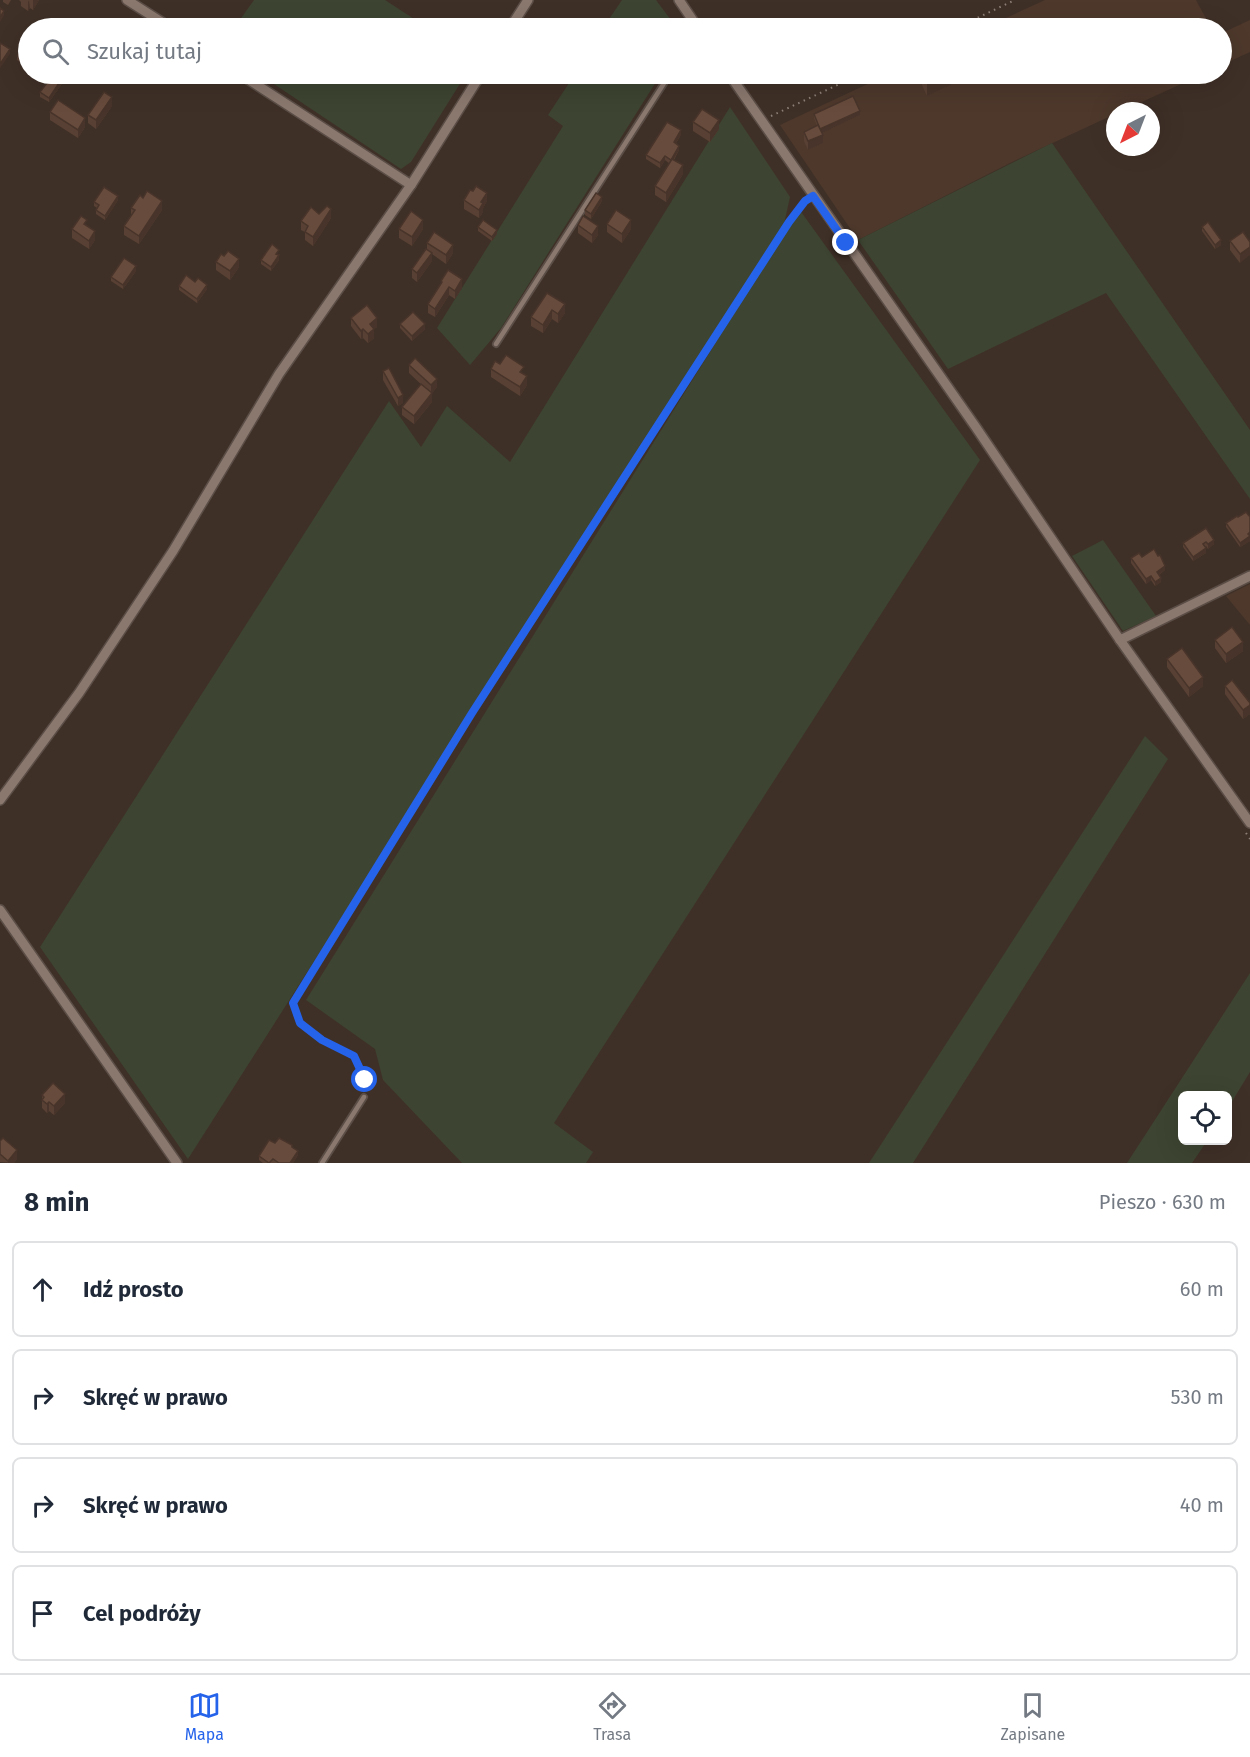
<!DOCTYPE html>
<html lang="pl">
<head>
<meta charset="utf-8">
<style>
	:root { --surface:#fff; --page:#f6f6f7; --text:#1f2937; --muted:#747a83; --line:#e0e1e3; --accent:#2563eb }
	body { margin:0; font-family:"Fira Sans",sans-serif; background:var(--page); color:var(--text) }
	.controls { position:absolute; right:18px; bottom:18px; display:grid; overflow:hidden; border-radius:9px; box-shadow:0 6px 24px #0002 }
	.controls button { width:54px; height:54px; display:grid; place-items:center; padding:0; border:0; border-bottom:2px solid var(--line); background:var(--surface); color:var(--text); font:30px sans-serif }
	.compass { position:absolute; left:1106px; top:102px; width:54px; height:54px; border-radius:50%; background:var(--surface); box-shadow:0 6px 24px #0002; rotate:222deg }
	.stop { position:absolute; width:18px; height:18px; margin:-14px; border:4px solid #2563eb; border-radius:50%; background:#fff }
	.stop.end { background:#2563eb; border-color:#fff; box-shadow:0 2px 6px #0008 }
	.list { margin:0; padding:0; list-style:none }
	h2 { display:flex; justify-content:space-between; align-items:center; height:78px; margin:0; padding:0 24px; font-size:26px }
	h2 small { font-size:20px; font-weight:400; color:var(--muted) }
	.list li { display:grid; grid-template-columns:39px 1fr auto; gap:18px; align-items:center; box-sizing:border-box; height:96px; margin:0 12px 12px; padding:0 12px; border:2px solid var(--line); border-radius:9px }
	.list b { display:block; font-size:22px; white-space:nowrap }
	.list em { font-size:20px; font-style:normal; color:var(--muted) }
	.icon { flex:none; width:33px; height:33px; fill:none; stroke:currentColor; stroke-width:2; stroke-linecap:round; stroke-linejoin:round }
	.map { position:relative; flex:none; width:1250px; height:1163px; overflow:hidden }
	.search { position:absolute; background:var(--surface); box-shadow:0 6px 24px #0002; left:18px; right:18px; top:18px; height:66px; display:flex; align-items:center; gap:15px; box-sizing:border-box; padding:0 21px; border-radius:33px; color:var(--muted); font-size:22px }
	.sheet { height:510px; background:var(--surface) }
	nav { display:flex; justify-content:space-around; align-items:center; box-sizing:border-box; height:84px; border-top:2px solid var(--line); background:var(--surface); font-size:16px; color:var(--muted) }
	nav a { display:grid; justify-items:center; gap:3px }
	nav .on { color:var(--accent) }
	.map>svg:first-child { display:block }
	.built { fill:#4e382c }
	.green { fill:#3d4431 }
	.lines { fill:none; stroke-linecap:round; stroke-linejoin:round }
	.service-casing { stroke:#5b4e47; stroke-width:8 }
	.minor-casing { stroke:#5b4e47; stroke-width:12 }
	.path { stroke:#8d8079; stroke-width:2; stroke-dasharray:1.5 4.5; stroke-linecap:butt }
	.service { stroke:#8a786e; stroke-width:4.5 }
	.minor { stroke:#8a786e; stroke-width:9 }
	.wall { fill:#594034 }
	.shaded-wall { fill:#48342a }
	.building { fill:#674b3c; stroke:#48342a; stroke-width:1.5 }
	.route { stroke:#2563eb; stroke-width:8 }
</style>
</head>
<body>
<div class="map">
<svg width="1250" height="1163" viewBox="0 0 1250 1163">
	<rect width="100%" height="100%" fill="#3f3027"/>
	<g class="built">
		<path d="M1045 0H1196L1211 28H984Z"/>
		<path d="M1250 20V52L1222 65V33Z"/>
		<path d="M889 74H1203L1122 111H1115V114L1014 161 858 240 780 125Z"/>
		<path d="M1250 584V625L1226 596Z"/>
	</g>
	<g class="green">
		<path d="M254 0H385L428 28H234Z"/>
		<path d="M622 0H656L677 28H603Z"/>
		<path d="M259 74H466L411 162 401 169Z"/>
		<path d="M575 74H661L501 328 470 365 437 328 563 126 548 115Z"/>
		<path d="M730 107 790 197 784 224 188 1159 40 947 389 401 421 447 447 406 510 462Z"/>
		<path d="M1052 143 1250 430V499L1106 293 948 369 858 240Z"/>
		<path d="M799 209 980 460 554 1123 593 1152 586 1163H462L383 1080 375 1049 306 1000Z"/>
		<path d="M1103 540 1156 616 1123 631 1072 556Z"/>
		<path d="M1145 736 1168 759 913 1163H869Z"/>
		<path d="M1250 973V1072L1228 1108V1096H1182V1140L1207 1141 1192 1163H1127Z"/>
	</g>
	<g class="lines">
		<defs>
			<g id="service">
				<path d="M496 344 670 74"/>
				<path d="M322 1163 364 1097"/>
			</g>
			<g id="minor">
				<path d="M127 0 171 28"/>
				<path d="M679 0 698 28"/>
				<path d="M510 28 528 0"/>
				<path d="M240 74 411 185"/>
				<path d="M729 74 975 426 1120 640 1250 823"/>
				<path d="M1120 640 1250 576"/>
				<path d="M0 800 79 693 173 551 279 374 411 185 481 74"/>
				<path d="M0 910 177 1163"/>
			</g>
		</defs>
		<use href="#service" class="service-casing"/>
		<use href="#minor" class="minor-casing"/>
		<g class="path">
			<path d="M956 28 1015 0"/>
			<path d="M771 116 861 74"/>
			<path d="M1246 833 1250 839"/>
			<path d="M365 1091V1080L354 1056 322 1039 300 1023 293 1003 472 713 789 222 806 201"/>
		</g>
		<use href="#service" class="service"/>
		<use href="#minor" class="minor"/>
	</g>
	<g class="wall">
		<path d="M3 0H11L8 5 3 2Z"/>
		<path d="M19 0H39L33 10 30 8 28 11 21 6V2Z"/>
		<path d="M28 35V59L25 65 17 60V56L20 52V47Z"/>
		<path d="M52 74H69L49 102 40 97V92L53 74Z"/>
		<path d="M99 74H113L108 81Z"/>
		<path d="M917 74H974L927 96Z"/>
		<path d="M112 106 96 129 88 123V115Z"/>
		<path d="M50 112 85 127 78 138 50 120Z"/>
		<path d="M814 114 860 115 822 133 823 143 808 150 804 141V132L817 126 814 118Z"/>
		<path d="M693 122 719 129 710 142 693 131Z"/>
		<path d="M681 135 676 143 679 150 674 160 683 174 666 202 655 195V186L670 164 665 160 660 168 646 159V155Z"/>
		<path d="M118 200 105 220 96 214V210L97 208 94 206V202Z"/>
		<path d="M464 200 487 201 483 208V212L479 218 464 209Z"/>
		<path d="M602 201 591 219 585 215V210Z"/>
		<path d="M131 208 162 210 139 244 124 235V226L131 216Z"/>
		<path d="M319 214 331 218 313 246 305 240V232L301 230V221Z"/>
		<path d="M607 224 631 229 622 243 607 232Z"/>
		<path d="M578 225 598 235 592 243 578 233Z"/>
		<path d="M87 226 95 240 89 249 72 238V229Z"/>
		<path d="M478 227 497 234 492 241 478 231Z"/>
		<path d="M1202 227 1221 245 1215 249 1202 231Z"/>
		<path d="M399 229H423L412 246 399 238Z"/>
		<path d="M1230 241 1250 242 1240 263 1230 250Z"/>
		<path d="M427 243 453 253 446 264 432 254V261L417 282 412 278V269L427 249Z"/>
		<path d="M279 254V260L271 271 261 264V260Z"/>
		<path d="M216 262 239 267 230 280 216 270Z"/>
		<path d="M136 271 123 289 111 281V277Z"/>
		<path d="M441 281 462 288 455 299 449 295 435 317 428 313V304L441 284Z"/>
		<path d="M195 282 207 289 197 303 179 290V286Z"/>
		<path d="M547 293 565 313 558 323 552 319 543 333 531 326V317Z"/>
		<path d="M351 318 377 327 374 329V338L368 343 363 338 361 339 351 326Z"/>
		<path d="M400 324 425 329 412 341 400 328Z"/>
		<path d="M409 365 437 387 432 393V402L414 424 402 415V407L424 387 409 373Z"/>
		<path d="M491 369 524 374 527 385 520 396 491 377Z"/>
		<path d="M383 371 403 403 398 406 383 380Z"/>
		<path d="M1238 517H1250V541L1240 547 1226 527V523Z"/>
		<path d="M1206 528 1214 544 1208 549 1206 546 1205 547 1206 553 1193 561 1183 547V543Z"/>
		<path d="M1142 557 1165 570 1159 575 1161 582 1155 586 1151 580 1146 584 1131 563V558Z"/>
		<path d="M1215 640 1243 651 1226 663 1215 648Z"/>
		<path d="M1167 659 1203 686 1189 697 1167 667Z"/>
		<path d="M1225 686 1250 703V714L1243 719 1225 694Z"/>
		<path d="M42 1095 65 1103 54 1115 49 1111 47 1113 42 1108Z"/>
		<path d="M0 1141 17 1159 14 1163 0 1162Z"/>
		<path d="M275 1143 292 1147 298 1155 293 1163H263L259 1160V1156Z"/>
	</g>
	<g class="shaded-wall">
		<path d="M29 0 30 8 28 11V2Z"/>
		<path d="M33 0H39L33 10Z"/>
		<path d="M4 11V15L0 22V17Z"/>
		<path d="M10 49V54L0 68V64Z"/>
		<path d="M63 74H69L49 102V98L63 77Z"/>
		<path d="M108 74H113L108 81Z"/>
		<path d="M939 74H974L927 96V79Z"/>
		<path d="M112 97V106L96 129V120Z"/>
		<path d="M860 111V115L820 134V129Z"/>
		<path d="M85 118V127L78 138V130Z"/>
		<path d="M719 120V129L710 142V133Z"/>
		<path d="M681 130V135L674 146V142Z"/>
		<path d="M823 135V143L808 150V141Z"/>
		<path d="M679 146V150L671 164V160Z"/>
		<path d="M665 156V160L660 168V163Z"/>
		<path d="M683 165V174L666 202V193Z"/>
		<path d="M487 193V201L483 208V212L479 218V210L481 202Z"/>
		<path d="M118 196V200L105 220V216Z"/>
		<path d="M602 197V201L591 219V214Z"/>
		<path d="M162 201V210L139 244V236Z"/>
		<path d="M331 209V218L313 246V237Z"/>
		<path d="M423 220V229L412 246V237Z"/>
		<path d="M631 220V229L622 243V234Z"/>
		<path d="M598 226V235L592 243V235Z"/>
		<path d="M497 230V234L492 241V237Z"/>
		<path d="M95 231V240L89 249V241Z"/>
		<path d="M1221 240V245L1215 249V245Z"/>
		<path d="M453 245V253L446 264V255Z"/>
		<path d="M1250 247V255L1240 263V254Z"/>
		<path d="M432 253V261L417 282V273Z"/>
		<path d="M279 255V260L271 271V267Z"/>
		<path d="M239 259V267L230 280V271Z"/>
		<path d="M136 266V271L123 289V285Z"/>
		<path d="M462 279V288L455 299V291Z"/>
		<path d="M207 285V289L197 303V299Z"/>
		<path d="M449 287V295L435 317V309Z"/>
		<path d="M565 304V313L558 323V314Z"/>
		<path d="M552 310V319L543 333V325Z"/>
		<path d="M377 318V327L370 332V324Z"/>
		<path d="M425 324V329L412 341V336Z"/>
		<path d="M363 329V338L361 339V331Z"/>
		<path d="M374 329V338L368 343V334Z"/>
		<path d="M527 376V385L520 396V387Z"/>
		<path d="M437 379V387L432 393V402L414 424V416L431 393V385Z"/>
		<path d="M403 395V403L398 406V398Z"/>
		<path d="M1250 532V541L1240 547V543Z"/>
		<path d="M1214 540V544L1208 549V544Z"/>
		<path d="M1206 548V553L1193 561V557Z"/>
		<path d="M1165 566V570L1157 576V572Z"/>
		<path d="M1151 576V580L1146 584V579Z"/>
		<path d="M1161 578V582L1155 586V582Z"/>
		<path d="M1243 642V651L1226 663V654Z"/>
		<path d="M1203 677V686L1189 697V688Z"/>
		<path d="M1250 705V714L1243 719V710Z"/>
		<path d="M65 1094V1103L54 1115V1106Z"/>
		<path d="M49 1102V1111L47 1113V1104Z"/>
		<path d="M17 1150V1159L14 1163H8V1161Z"/>
		<path d="M298 1151V1155L293 1163H290Z"/>
	</g>
	<g class="building">
		<path d="M0 8 4 11 0 17Z"/>
		<path d="M37 22 45 27 44 28H33Z"/>
		<path d="M985 22 988 28H971Z"/>
		<path d="M28 35V51L27 52 20 47Z"/>
		<path d="M0 43 10 49 0 64Z"/>
		<path d="M20 52 27 56 25 61 17 56Z"/>
		<path d="M54 74H59L63 77 49 98 40 92Z"/>
		<path d="M925 74H939L927 79Z"/>
		<path d="M104 92 112 97 96 120 88 115Z"/>
		<path d="M853 96 860 111 820 129 814 114Z"/>
		<path d="M58 100 85 118 78 130 50 112Z"/>
		<path d="M702 109 719 120 710 133 693 122Z"/>
		<path d="M667 122 681 130 674 142 679 146 671 160 665 156 660 163 646 155Z"/>
		<path d="M818 125 823 135 808 141 804 132Z"/>
		<path d="M672 159 683 165 666 193 655 186Z"/>
		<path d="M476 186 487 193 481 202 483 203 479 210 464 200 470 190 473 191Z"/>
		<path d="M104 187 118 196 105 216 96 210 99 205 94 202Z"/>
		<path d="M147 191 162 201 139 236 124 226 135 210 131 208 140 195 143 198Z"/>
		<path d="M596 193 602 197 591 214 585 210Z"/>
		<path d="M327 206 331 209 313 237 305 232 308 226 301 221 311 207 319 214Z"/>
		<path d="M616 210 631 220 622 234 607 224Z"/>
		<path d="M411 211 423 220 412 237 399 229Z"/>
		<path d="M81 216 87 220 84 224 95 231 89 241 72 229Z"/>
		<path d="M583 216 598 226 592 235 578 225Z"/>
		<path d="M483 220 497 230 492 237 478 227Z"/>
		<path d="M1208 222 1221 240 1215 245 1202 227Z"/>
		<path d="M434 232 453 245 446 255 427 243Z"/>
		<path d="M1243 232 1250 242V247L1240 254 1230 241Z"/>
		<path d="M272 244 279 250 276 254 279 255 271 267 261 260Z"/>
		<path d="M426 249 432 253 417 273 412 269Z"/>
		<path d="M228 251 239 259 230 271 216 262 221 254 224 256Z"/>
		<path d="M124 258 136 266 123 285 111 277Z"/>
		<path d="M448 270 462 279 455 291 449 287 435 309 428 304 442 282 441 281Z"/>
		<path d="M186 275 195 282 198 278 207 285 197 299 179 286Z"/>
		<path d="M547 293 565 304 558 314 552 310 543 325 531 317Z"/>
		<path d="M367 305 377 318 370 324 374 329 368 334 363 329 361 331 351 318Z"/>
		<path d="M413 312 425 324 412 336 400 324Z"/>
		<path d="M506 355 524 367 520 372 527 376 520 387 491 369 495 361 500 364Z"/>
		<path d="M415 358 437 379 431 385 409 365Z"/>
		<path d="M389 368 403 395 398 398 383 371Z"/>
		<path d="M421 384 432 393 414 416 402 407Z"/>
		<path d="M1246 512 1250 517V532L1248 534 1250 536 1240 543 1226 523 1237 516 1238 517Z"/>
		<path d="M1206 528 1214 540 1208 544 1206 542 1203 544 1206 548 1193 557 1183 543Z"/>
		<path d="M1154 549 1158 556 1160 555 1165 566 1157 572 1161 578 1155 582 1151 576 1146 579 1131 558 1139 553 1142 557Z"/>
		<path d="M1232 627 1243 642 1226 654 1215 640Z"/>
		<path d="M1182 648 1203 677 1189 688 1167 659Z"/>
		<path d="M1232 680 1250 703V705L1243 710 1225 686Z"/>
		<path d="M53 1083 65 1094 54 1106 49 1102 47 1104 42 1100 44 1097 42 1095Z"/>
		<path d="M3 1138 17 1150 8 1161 0 1154V1141Z"/>
		<path d="M279 1138 292 1145V1147L298 1151 290 1163H279L273 1159 269 1163 259 1156 269 1140 275 1143Z"/>
	</g>
	<g class="lines">
		<path class="route" d="M365 1080 354 1056 322 1040 300 1023 293 1003 472 713 789 222 805 201 813 196 846 243"/>
	</g>
</svg>
<div class="controls">
<button><svg class="icon" aria-label="locate" viewBox="0 0 24 24"><circle cx="12" cy="12" r="6"/><path d="M12 2v4M12 18v4M2 12h4M18 12h4"/></svg></button>
</div>
<svg class="compass" viewBox="-18 -18 36 36"><path d="M0-13l5 13h-10z" fill="#e53935"/><path d="M0 13l5-13h-10z" fill="#747a83"/></svg>
<div class="stop" style="left:365px;top:1080px"></div>
<div class="stop end" style="left:846px;top:243px"></div>
<div class="search"><svg class="icon" aria-label="search" viewBox="0 0 24 24"><circle cx="10" cy="10" r="6"/><path d="M15 15l6 6"/></svg>Szukaj tutaj</div>
</div>
<section class="sheet">
<h2>8 min<small>Pieszo · 630 m</small></h2>
<ul class="list">
<li><svg class="icon" aria-label="ahead" viewBox="0 0 24 24"><path d="M12 20V5M6 11l6-6 6 6"/></svg><div><b>Idź prosto</b></div><em>60 m</em></li>
<li><svg class="icon" aria-label="right" viewBox="0 0 24 24"><path d="M7 20v-9h11M14 6l5 5-5 5"/></svg><div><b>Skręć w prawo</b></div><em>530 m</em></li>
<li><svg class="icon" aria-label="right" viewBox="0 0 24 24"><path d="M7 20v-9h11M14 6l5 5-5 5"/></svg><div><b>Skręć w prawo</b></div><em>40 m</em></li>
<li><svg class="icon" aria-label="arrive" viewBox="0 0 24 24"><path d="M6 21V4h12l-3 4 3 4H6"/></svg><div><b>Cel podróży</b></div></li>
</ul>
</section>
<nav>
<a class="on"><svg class="icon" aria-label="map" viewBox="0 0 24 24"><path d="M3 6l6-2 6 2 6-2v14l-6 2-6-2-6 2zM9 4v14M15 6v14"/></svg>Mapa</a>
<a><svg class="icon" aria-label="directions" viewBox="0 0 24 24"><path d="M12 3l9 9-9 9-9-9zM9 14v-3h6M13 9l2 2-2 2"/></svg>Trasa</a>
<a><svg class="icon" aria-label="saved" viewBox="0 0 24 24"><path d="M7 4h10v16l-5-4-5 4z"/></svg>Zapisane</a>
</nav>
</body>
</html>
